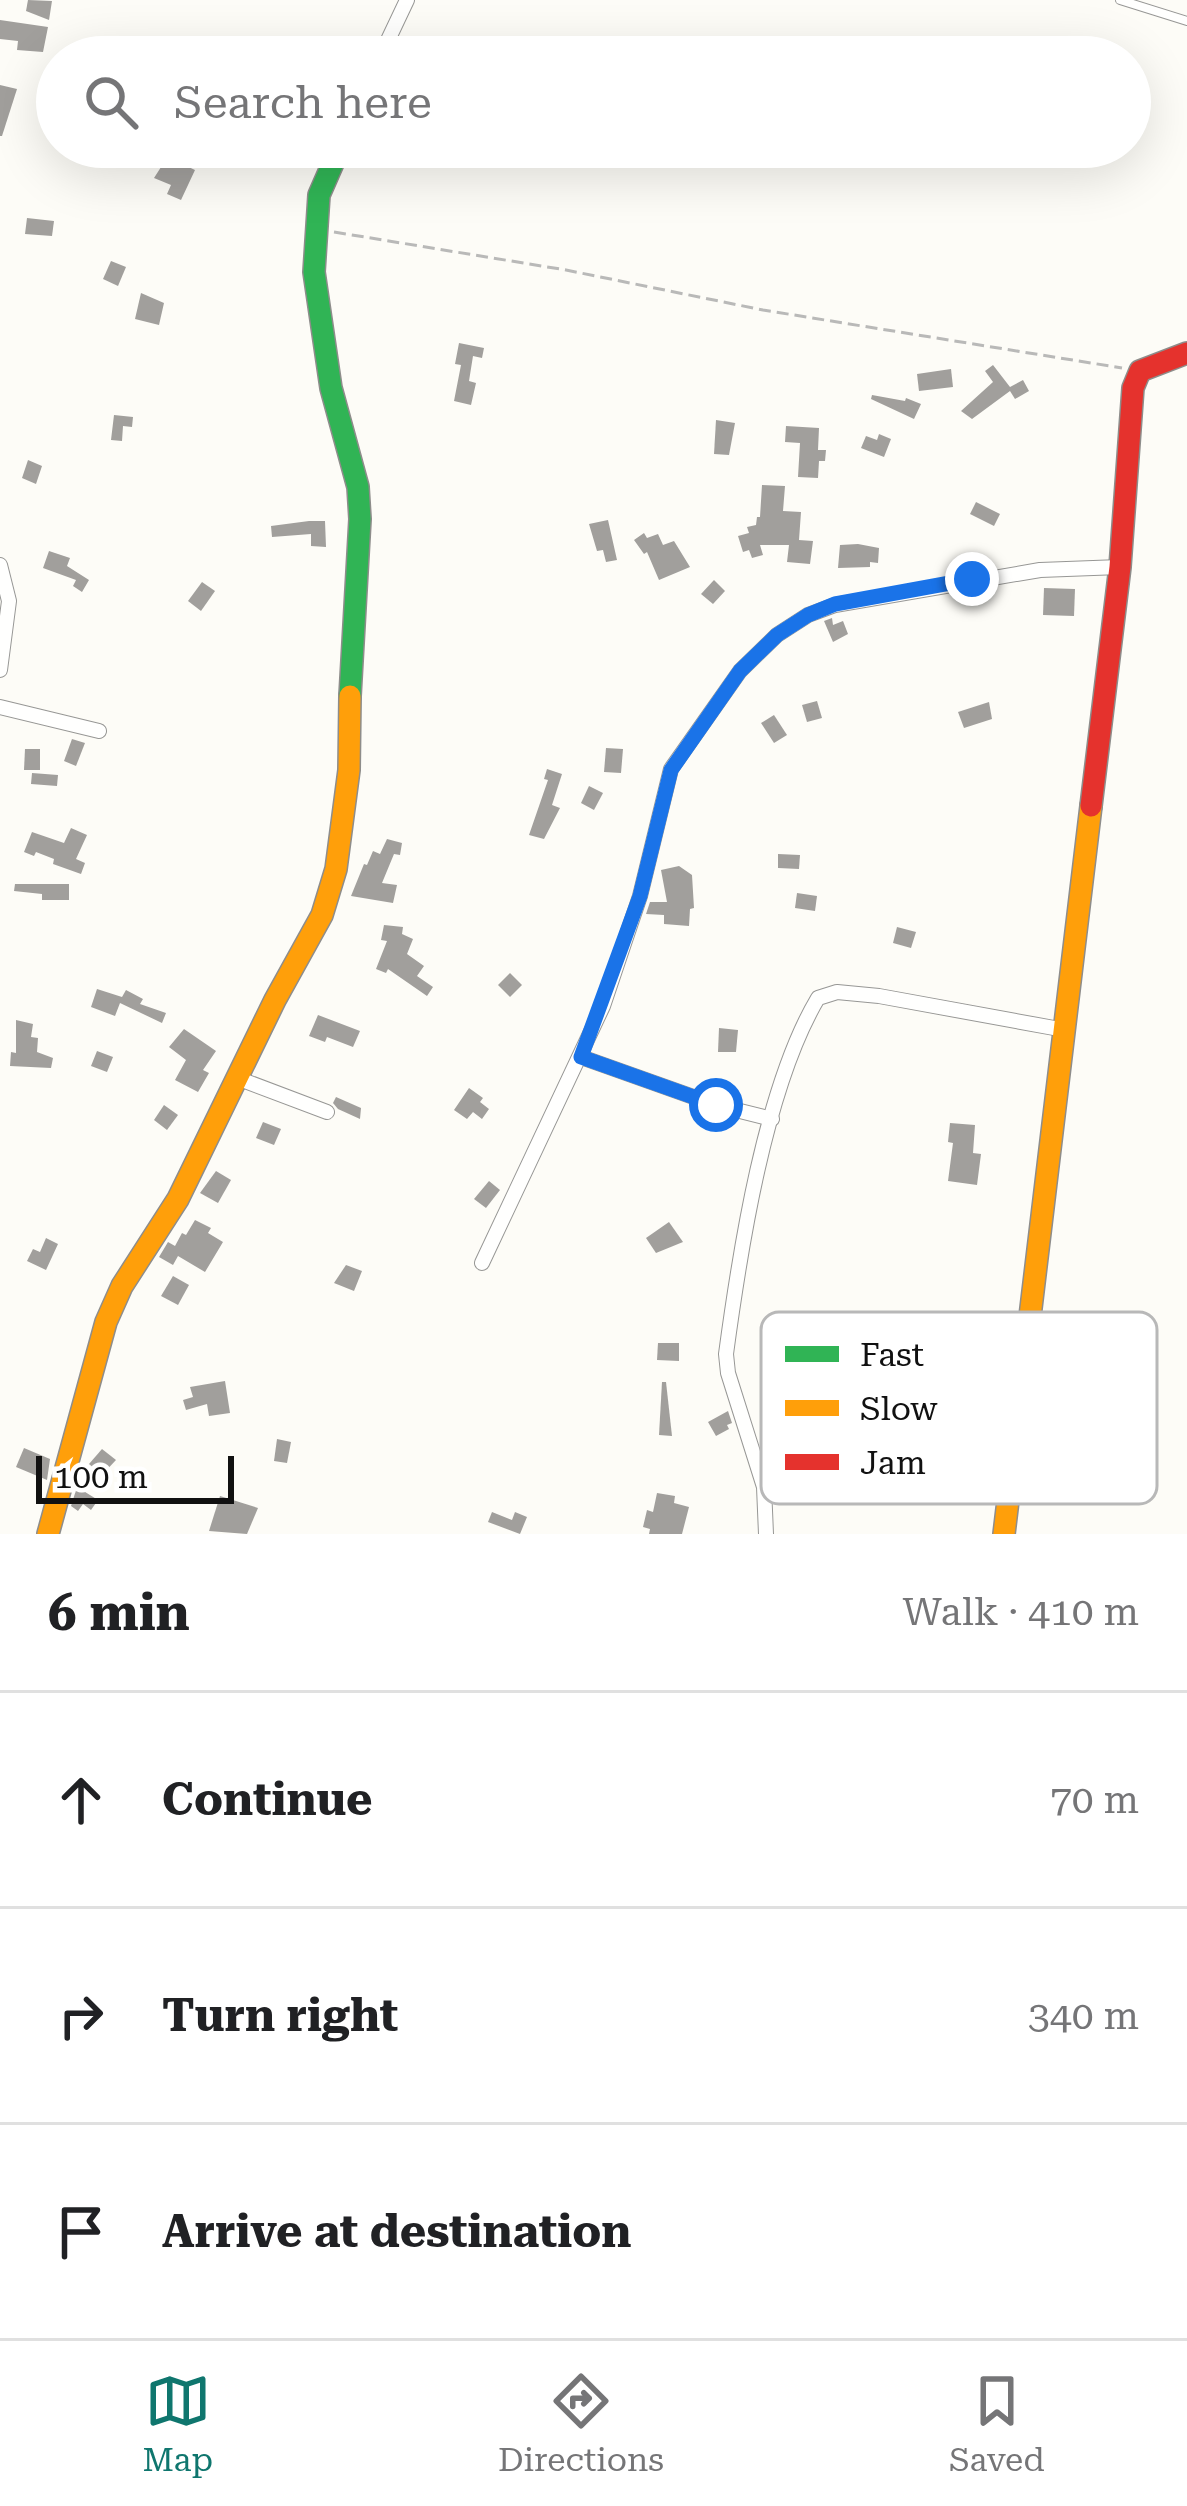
<!DOCTYPE html>
<html lang="en">
<head>
<meta charset="utf-8">
<style>
	:root { --surface:#fff; --page:#f6f6f6; --text:#202124; --muted:#757577; --line:#e0e0e0; --accent:#0f766e }
	body { margin:0; font-family:"Roboto Serif",serif; background:var(--page); color:var(--text) }
	.scale { position:absolute; left:36px; bottom:30px; width:198px; box-sizing:border-box; padding-left:12px; border:6px solid #111; border-top:0; font-size:33px; line-height:42px; white-space:nowrap; color:#111; -webkit-text-stroke:9px #fff; paint-order:stroke }
	.stop { position:absolute; width:36px; height:36px; margin:-27px; border:9px solid #1a73e8; border-radius:50%; background:#fff }
	.stop.end { background:#1a73e8; border-color:#fff; box-shadow:0 3px 12px #0008 }
	.list { margin:0; padding:0; list-style:none }
	h2 { display:flex; justify-content:space-between; align-items:center; height:156px; margin:0; padding:0 48px; font-size:51px }
	h2 small { font-size:39px; font-weight:400; color:var(--muted) }
	.list li { display:grid; grid-template-columns:78px 1fr auto; gap:36px; align-items:center; box-sizing:border-box; height:216px; padding:0 48px; border-top:3px solid var(--line) }
	.list b { display:block; font-size:45px; white-space:nowrap }
	.list em { font-size:39px; font-style:normal; color:var(--muted) }
	.icon { flex:none; width:66px; height:66px; fill:none; stroke:currentColor; stroke-width:2; stroke-linecap:round; stroke-linejoin:round }
	.map { position:relative; flex:none; width:1187px; height:1534px; overflow:hidden }
	.search { position:absolute; background:var(--surface); box-shadow:0 12px 48px #0002; left:36px; right:36px; top:36px; height:132px; display:flex; align-items:center; gap:30px; box-sizing:border-box; padding:0 42px; border-radius:66px; color:var(--muted); font-size:45px }
	.sheet { height:804px; background:var(--surface) }
	nav { display:flex; justify-content:space-around; align-items:center; box-sizing:border-box; height:168px; border-top:3px solid var(--line); background:var(--surface); font-size:33px; color:var(--muted) }
	nav a { display:grid; justify-items:center; gap:6px }
	nav .on { color:var(--accent) }
	.map>svg:first-child { display:block }
	.building { fill:#a19f9c }
	.lines { fill:none; stroke-linecap:round; stroke-linejoin:round }
	.lane-casing { stroke:#979795; stroke-width:10 }
	.street-casing { stroke:#979795; stroke-width:16 }
	.fast-casing { stroke:#8e8d8b; stroke-width:24 }
	.slow-casing { stroke:#8e8d8b; stroke-width:24 }
	.jam-casing { stroke:#8e8d8b; stroke-width:24 }
	.path { stroke:#b9b9b8; stroke-width:3; stroke-dasharray:12 6; stroke-linecap:butt }
	.lane { stroke:#fffffe; stroke-width:8 }
	.street { stroke:#fffffe; stroke-width:14 }
	.fast { stroke:#30b455; stroke-width:21 }
	.slow { stroke:#ff9f0a; stroke-width:21 }
	.jam { stroke:#e5322d; stroke-width:21 }
	.route { stroke:#1a73e8; stroke-width:15 }
	.key { fill:#fff; stroke:#b8b8b8; stroke-width:3 }
	.key-label { font-size:33px; fill:#111 }
</style>
</head>
<body>
<div class="map">
<svg width="1187" height="1534" viewBox="0 0 1187 1534">
	<rect width="100%" height="100%" fill="#fdfcf7"/>
	<g class="building">
		<path d="M28 0 52 1 49 20 26 11Z"/>
		<path d="M0 20 48 27 43 52 17 50 18 41 0 39Z"/>
		<path d="M0 85 17 89 2 136H0Z"/>
		<path d="M170 153 183 157 180 163 195 170 181 200 167 194 171 185 154 178Z"/>
		<path d="M27 218 54 221 52 236 25 234Z"/>
		<path d="M111 261 126 267 118 286 103 279Z"/>
		<path d="M141 293 164 303 159 325 135 319Z"/>
		<path d="M459 343 484 348 482 358 473 356 469 381 476 383 471 405 454 401 461 365 455 364Z"/>
		<path d="M993 365 1010 387 1023 380 1029 391 1015 399 1010 391 972 419 961 411 993 382 985 371Z"/>
		<path d="M951 369 953 387 919 391 917 374Z"/>
		<path d="M872 395 905 401 906 398 921 404 914 419 871 399Z"/>
		<path d="M114 415 133 417 132 427 123 426 122 441 111 440Z"/>
		<path d="M716 420 735 423 729 455 714 454Z"/>
		<path d="M786 426 819 428 818 450H826L825 461H819L818 478 798 477 800 443 785 442Z"/>
		<path d="M879 434 891 439 884 457 861 448 866 436 877 440Z"/>
		<path d="M28 460 42 466 36 484 22 478Z"/>
		<path d="M762 485 785 486 783 511 801 512 799 540 813 541 810 564 787 562 789 545H760L763 555 752 558 749 550 743 552 738 536 749 533 747 527 756 525 757 517H760Z"/>
		<path d="M976 502 1000 514 994 526 970 514Z"/>
		<path d="M608 520 617 560 606 562 603 550 597 551 589 524Z"/>
		<path d="M309 521H325L326 547 311 546V534L272 537 271 526Z"/>
		<path d="M644 533 647 538 658 534 663 545 674 541 690 567 659 580 647 552 644 554 634 540Z"/>
		<path d="M858 544 879 548 878 563 870 562V567L838 568 840 545Z"/>
		<path d="M49 551 70 558 67 566 89 580 82 592 73 586 76 580 43 568Z"/>
		<path d="M714 580 725 591 713 604 701 594Z"/>
		<path d="M202 582 215 591 201 611 188 601Z"/>
		<path d="M1044 588 1075 589 1074 616 1043 615Z"/>
		<path d="M832 618 833 625 843 621 848 634 833 642 824 621Z"/>
		<path d="M817 701 822 718 807 722 802 705Z"/>
		<path d="M989 702 992 719 964 728 958 712Z"/>
		<path d="M774 715 787 735 774 743 761 723Z"/>
		<path d="M72 739 85 743 76 766 64 761Z"/>
		<path d="M606 748 623 749 621 773 604 772Z"/>
		<path d="M25 749H40V770H24Z"/>
		<path d="M547 769 562 774 552 805 560 808 544 839 529 835 548 780 544 779Z"/>
		<path d="M32 773 58 775 57 786 31 784Z"/>
		<path d="M589 786 603 793 594 810 581 803Z"/>
		<path d="M71 828 87 835 76 859 85 863 81 874 53 864 54 859 36 852 34 856 24 852 32 832 64 843Z"/>
		<path d="M387 839 402 843 400 855 394 854 382 883 397 885 393 903 351 896 364 864 367 865 373 851 380 854Z"/>
		<path d="M778 854 800 855 799 869 778 868Z"/>
		<path d="M679 866 692 875 694 908 690 909 689 926 664 924V915L646 914 650 902H667L661 870Z"/>
		<path d="M15 884H69V900H42V894L14 891Z"/>
		<path d="M797 893 817 896 815 911 795 908Z"/>
		<path d="M384 925 403 927 402 934 413 939 407 954 424 966 417 976 433 987 427 996 388 969 386 973 376 969 387 941 381 940Z"/>
		<path d="M897 927 916 932 911 948 893 943Z"/>
		<path d="M510 973 522 985 510 997 498 985Z"/>
		<path d="M97 989 122 997 126 990 143 999 140 1004 166 1013 162 1023 120 1003 115 1016 91 1007Z"/>
		<path d="M318 1015 360 1031 353 1047 327 1037 325 1042 309 1036Z"/>
		<path d="M16 1020 33 1024 31 1037 38 1038 37 1052 53 1058 51 1068 10 1066 11 1052 16 1053Z"/>
		<path d="M719 1028 738 1030 736 1052H718Z"/>
		<path d="M184 1029 216 1051 203 1070 209 1073 198 1092 175 1080 186 1060 169 1047Z"/>
		<path d="M97 1051 113 1057 107 1072 91 1066Z"/>
		<path d="M469 1088 483 1098 480 1102 489 1109 482 1119 473 1112 467 1119 454 1110Z"/>
		<path d="M336 1097 361 1108 360 1119 338 1109 333 1103Z"/>
		<path d="M164 1105 178 1115 167 1130 154 1120Z"/>
		<path d="M263 1122 281 1129 274 1145 256 1138Z"/>
		<path d="M950 1123 975 1125 973 1153 981 1154 977 1185 948 1181 953 1143 948 1142Z"/>
		<path d="M216 1171 231 1180 218 1203 200 1193Z"/>
		<path d="M489 1181 500 1190 486 1208 474 1199Z"/>
		<path d="M195 1220 211 1228 208 1233 223 1242 205 1272 178 1256 173 1265 159 1257 168 1242 175 1246 182 1233 186 1235Z"/>
		<path d="M669 1222 683 1242 656 1253 646 1238Z"/>
		<path d="M46 1238 58 1244 46 1270 27 1261 33 1249 40 1252Z"/>
		<path d="M346 1265 362 1271 354 1291 334 1283Z"/>
		<path d="M173 1276 189 1285 178 1305 161 1296Z"/>
		<path d="M658 1343H679V1361L657 1360Z"/>
		<path d="M225 1381 230 1413 209 1416 207 1404 186 1410 183 1400 193 1397 190 1387Z"/>
		<path d="M662 1382H666L672 1436 659 1435Z"/>
		<path d="M728 1411 732 1423 727 1425 729 1429 716 1436 708 1422Z"/>
		<path d="M277 1439 291 1442 287 1463 274 1461Z"/>
		<path d="M24 1448 50 1459 47 1480 16 1467Z"/>
		<path d="M102 1449 116 1460 102 1475 89 1464Z"/>
		<path d="M77 1487 98 1500 91 1510 83 1504 78 1511 71 1506Z"/>
		<path d="M657 1493 675 1496 674 1503 689 1507 682 1534H649L650 1529 643 1527 647 1510 653 1512Z"/>
		<path d="M220 1496 258 1508 247 1534 209 1531Z"/>
		<path d="M492 1512 512 1520 515 1512 527 1517 520 1534 488 1522Z"/>
	</g>
	<g class="lines">
		<defs>
			<path id="lane" d="M1120 0 1187 21"/>
			<g id="street">
				<path d="M380 57 407 0"/>
				<path d="M0 565 9 601 0 670"/>
				<path d="M0 707 99 731"/>
				<path d="M581 1057 716 1105 772 1119"/>
				<path d="M237 1078 327 1112"/>
				<path d="M482 1263 603 1006 640 896 671 769 740 671 777 635 808 615 835 605 1040 570 1120 567"/>
				<path d="M766 1534 764 1487 728 1373 726 1354C740 1250 765 1087 818 998L837 992 879 996 1065 1030"/>
			</g>
			<path id="fast" d="M340 147 319 195 314 272 331 388 358 487 360 519 350 696"/>
			<g id="slow">
				<path d="M48 1534 106 1322 122 1286 178 1199 275 1000 322 915 336 869 349 770 350 696"/>
				<path d="M1004 1534 1091 806"/>
			</g>
			<path id="jam" d="M1091 806 1120 567 1133 388 1140 371 1187 353"/>
		</defs>
		<use href="#lane" class="lane-casing"/>
		<use href="#street" class="street-casing"/>
		<use href="#fast" class="fast-casing"/>
		<use href="#slow" class="slow-casing"/>
		<use href="#jam" class="jam-casing"/>
		<path class="path" d="M334 232 566 270 763 310 1122 368"/>
		<use href="#lane" class="lane"/>
		<use href="#street" class="street"/>
		<use href="#fast" class="fast"/>
		<use href="#slow" class="slow"/>
		<use href="#jam" class="jam"/>
	</g>
	<g class="lines">
		<path class="route" d="M716 1105 581 1057 640 896 671 770 740 671 777 635 808 615 835 604 972 579"/>
	</g>
	<rect x="761" y="1312" width="396" height="192" rx="18" class="key"/>
	<rect x="785" y="1346" width="54" height="16" fill="#30b455"/>
	<rect x="785" y="1400" width="54" height="16" fill="#ff9f0a"/>
	<rect x="785" y="1454" width="54" height="16" fill="#e5322d"/>
	<g class="key-label">
		<text x="860" y="1366">Fast</text>
		<text x="860" y="1420">Slow</text>
		<text x="860" y="1474">Jam</text>
	</g>
</svg>
<div class="scale">100 m</div>
<div class="stop" style="left:716px;top:1105px"></div>
<div class="stop end" style="left:972px;top:579px"></div>
<div class="search"><svg class="icon" aria-label="search" viewBox="0 0 24 24"><circle cx="10" cy="10" r="6"/><path d="M15 15l6 6"/></svg>Search here</div>
</div>
<section class="sheet">
<h2>6 min<small>Walk · 410 m</small></h2>
<ul class="list">
<li><svg class="icon" aria-label="ahead" viewBox="0 0 24 24"><path d="M12 20V5M6 11l6-6 6 6"/></svg><div><b>Continue</b></div><em>70 m</em></li>
<li><svg class="icon" aria-label="right" viewBox="0 0 24 24"><path d="M7 20v-9h11M14 6l5 5-5 5"/></svg><div><b>Turn right</b></div><em>340 m</em></li>
<li><svg class="icon" aria-label="arrive" viewBox="0 0 24 24"><path d="M6 21V4h12l-3 4 3 4H6"/></svg><div><b>Arrive at destination</b></div></li>
</ul>
</section>
<nav>
<a class="on"><svg class="icon" aria-label="map" viewBox="0 0 24 24"><path d="M3 6l6-2 6 2 6-2v14l-6 2-6-2-6 2zM9 4v14M15 6v14"/></svg>Map</a>
<a><svg class="icon" aria-label="directions" viewBox="0 0 24 24"><path d="M12 3l9 9-9 9-9-9zM9 14v-3h6M13 9l2 2-2 2"/></svg>Directions</a>
<a><svg class="icon" aria-label="saved" viewBox="0 0 24 24"><path d="M7 4h10v16l-5-4-5 4z"/></svg>Saved</a>
</nav>
</body>
</html>
